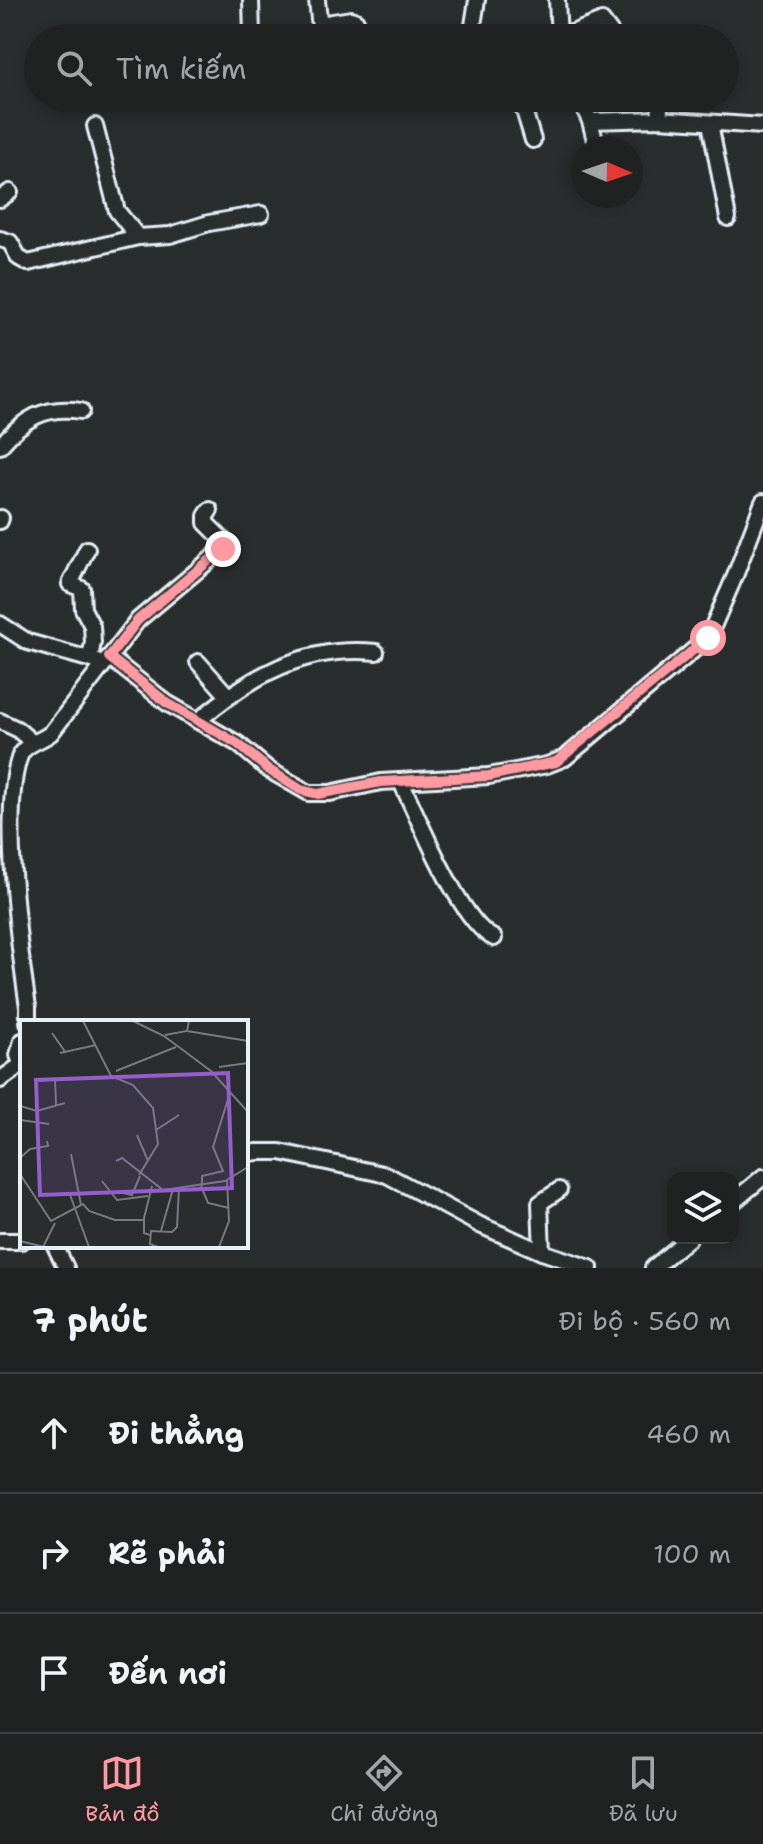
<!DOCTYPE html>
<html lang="vi">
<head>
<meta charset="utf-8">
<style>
	:root { --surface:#202222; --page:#282a2a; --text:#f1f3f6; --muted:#a2a4a5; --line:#3d3f40; --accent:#ff9aa2 }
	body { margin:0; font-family:"Shantell Sans",sans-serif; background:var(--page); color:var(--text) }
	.controls { position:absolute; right:24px; bottom:24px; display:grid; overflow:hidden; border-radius:16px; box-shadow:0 4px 12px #0003 }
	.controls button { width:72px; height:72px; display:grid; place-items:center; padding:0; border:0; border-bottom:2px solid var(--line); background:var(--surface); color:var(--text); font:40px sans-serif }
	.compass { position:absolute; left:571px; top:136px; width:72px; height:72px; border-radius:50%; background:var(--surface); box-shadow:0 4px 12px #0003; rotate:92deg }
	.stop { position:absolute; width:24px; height:24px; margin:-18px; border:6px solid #ff9aa2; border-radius:50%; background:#fff }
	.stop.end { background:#ff9aa2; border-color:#fff; box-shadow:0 2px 8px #0008 }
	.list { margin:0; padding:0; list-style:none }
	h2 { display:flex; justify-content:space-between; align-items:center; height:104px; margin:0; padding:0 32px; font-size:34px }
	h2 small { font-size:26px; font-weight:400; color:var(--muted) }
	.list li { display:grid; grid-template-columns:52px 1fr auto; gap:24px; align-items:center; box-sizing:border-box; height:120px; padding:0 32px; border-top:2px solid var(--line) }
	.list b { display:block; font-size:30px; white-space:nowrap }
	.list em { font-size:26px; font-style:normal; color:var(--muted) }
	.icon { flex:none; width:44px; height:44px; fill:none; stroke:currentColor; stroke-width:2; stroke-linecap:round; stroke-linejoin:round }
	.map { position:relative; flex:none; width:763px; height:1268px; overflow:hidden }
	.search { position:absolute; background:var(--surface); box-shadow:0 4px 12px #0003; left:24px; right:24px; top:24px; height:88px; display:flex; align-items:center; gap:20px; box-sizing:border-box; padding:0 28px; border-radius:44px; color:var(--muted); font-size:30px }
	.sheet { height:464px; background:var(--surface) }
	nav { display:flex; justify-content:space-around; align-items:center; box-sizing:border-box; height:112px; border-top:2px solid var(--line); background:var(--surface); font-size:22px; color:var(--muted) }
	nav a { display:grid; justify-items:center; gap:4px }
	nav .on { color:var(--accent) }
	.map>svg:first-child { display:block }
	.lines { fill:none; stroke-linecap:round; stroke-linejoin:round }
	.minor-casing { stroke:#e8f1f8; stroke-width:20 }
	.minor { stroke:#2a2d2e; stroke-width:14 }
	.route { stroke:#ff9aa2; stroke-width:10 }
	.inset-road { fill:none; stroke:#767b7f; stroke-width:2 }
	.view { fill:#965dcd; fill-opacity:0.15; stroke:#965dcd; stroke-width:4 }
	.inset-edge { fill:none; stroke:#e8f1f8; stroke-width:4 }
</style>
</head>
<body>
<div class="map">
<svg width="763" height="1268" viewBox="0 0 763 1268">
	<rect width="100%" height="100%" fill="#2a2d2e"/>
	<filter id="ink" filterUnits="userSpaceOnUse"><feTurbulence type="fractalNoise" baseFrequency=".0125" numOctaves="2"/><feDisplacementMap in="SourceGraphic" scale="16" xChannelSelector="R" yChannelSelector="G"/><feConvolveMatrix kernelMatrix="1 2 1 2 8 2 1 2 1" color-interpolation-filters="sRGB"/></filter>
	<g filter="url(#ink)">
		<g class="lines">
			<defs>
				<g id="minor">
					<path d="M251 0 252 35"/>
					<path d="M317 0 321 38"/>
					<path d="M557 0 559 38"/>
					<path d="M320 24 351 19 356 21 360 38"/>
					<path d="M471 38 477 0"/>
					<path d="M559 38 602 21 614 37"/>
					<path d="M530 98 523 107 533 140"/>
					<path d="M579 98 590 121 597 148"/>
					<path d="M659 119 661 98"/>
					<path d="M590 121 659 119 763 126"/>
					<path d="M710 123 728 218"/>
					<path d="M95 126 117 211 138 237"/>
					<path d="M0 199 10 192"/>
					<path d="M0 239 10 242 19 258 28 263 138 237 170 235 209 223 261 214"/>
					<path d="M0 446C23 419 45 405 81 411"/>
					<path d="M0 521 1 518"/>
					<path d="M87 549 70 584 82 589 83 609 92 626 93 642 90 658"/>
					<path d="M0 624 28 642 96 661"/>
					<path d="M109 657 167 703 238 744 269 770 309 793H330L381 782 489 776 547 765 565 758 708 638 735 576 763 502"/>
					<path d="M198 662 228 696"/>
					<path d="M0 721 17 729 32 742"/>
					<path d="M198 721C250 676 305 645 376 652"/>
					<path d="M401 782C418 817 461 924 494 938"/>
					<path d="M28 1022V1007C19 947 0 804 21 753 29 742 41 741 51 733L138 620 223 549V540L206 523V516L210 510"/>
					<path d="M22 1041 18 1055 22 1066"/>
					<path d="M0 1080 21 1065"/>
					<path d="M246 1154 257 1152H280L387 1175 480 1225 542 1252 590 1268"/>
					<path d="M733 1202 763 1177"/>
					<path d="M0 1241H22"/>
					<path d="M55 1246 66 1268"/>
					<path d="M542 1252 540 1203 559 1190"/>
					<path d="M653 1268 689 1238"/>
				</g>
			</defs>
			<use href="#minor" class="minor-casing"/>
			<use href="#minor" class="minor"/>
		</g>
	</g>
	<g class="lines" filter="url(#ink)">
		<path class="route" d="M223 549 138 620 109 657 167 703 238 744 269 770 301 790 318 794 381 782 489 776 556 762 708 638"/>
	</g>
	<g transform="translate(20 1020)">
		<rect width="228" height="228" fill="#2a2d2e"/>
		<path class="inset-road" d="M63 1 91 56 113 65 133 88 138 124 119 155M113 1 144 16 191 51 228 92M167 11 228 21M32 13 46 33M145 15 167 11 169 1M40 33 76 25M199 47 228 43M96 51 156 27M35 59 36 85M0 86 17 91 45 83M0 100 29 104M136 110 159 95M117 115 128 141M51 134 61 185M0 138 10 129 28 126 27 121M96 141 102 138 143 170 205 161 228 147M0 154 31 201 63 184 69 191 95 200H124M82 161 97 180 128 176M181 166 188 183 209 188M182 166V156L203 151 193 127 210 73M49 172 69 227M99 172 112 175 120 156M141 211 153 169M130 215 124 213V198L132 166M0 221 24 227M23 227 35 203M138 227 130 224 131 211 152 212 157 207 159 168M199 227 209 201 207 160"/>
		<path class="view" d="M208 53 212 168 20 175 16 60Z"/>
		<rect width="228" height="228" class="inset-edge"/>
	</g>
</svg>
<div class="controls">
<button><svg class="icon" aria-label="layers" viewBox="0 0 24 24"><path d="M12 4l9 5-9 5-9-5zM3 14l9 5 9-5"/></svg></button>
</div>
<svg class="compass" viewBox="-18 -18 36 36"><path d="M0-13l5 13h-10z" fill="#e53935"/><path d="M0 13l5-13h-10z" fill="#a2a4a5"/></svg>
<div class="stop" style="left:708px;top:638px"></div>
<div class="stop end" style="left:223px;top:549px"></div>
<div class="search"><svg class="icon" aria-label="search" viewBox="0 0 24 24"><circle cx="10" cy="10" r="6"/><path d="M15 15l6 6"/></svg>Tìm kiếm</div>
</div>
<section class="sheet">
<h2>7 phút<small>Đi bộ · 560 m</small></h2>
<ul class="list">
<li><svg class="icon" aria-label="ahead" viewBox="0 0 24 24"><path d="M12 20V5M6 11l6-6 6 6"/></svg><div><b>Đi thẳng</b></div><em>460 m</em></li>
<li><svg class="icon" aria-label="right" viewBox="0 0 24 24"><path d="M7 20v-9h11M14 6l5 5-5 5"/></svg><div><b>Rẽ phải</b></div><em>100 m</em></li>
<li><svg class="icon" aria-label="arrive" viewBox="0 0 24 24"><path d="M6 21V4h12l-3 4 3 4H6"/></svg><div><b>Đến nơi</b></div></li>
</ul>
</section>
<nav>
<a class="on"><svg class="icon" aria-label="map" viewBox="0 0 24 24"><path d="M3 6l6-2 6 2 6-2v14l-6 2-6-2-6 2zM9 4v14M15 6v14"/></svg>Bản đồ</a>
<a><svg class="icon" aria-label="directions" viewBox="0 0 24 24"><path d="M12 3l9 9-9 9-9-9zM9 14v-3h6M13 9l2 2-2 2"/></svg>Chỉ đường</a>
<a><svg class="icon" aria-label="saved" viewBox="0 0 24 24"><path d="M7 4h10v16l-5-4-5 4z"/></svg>Đã lưu</a>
</nav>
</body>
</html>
